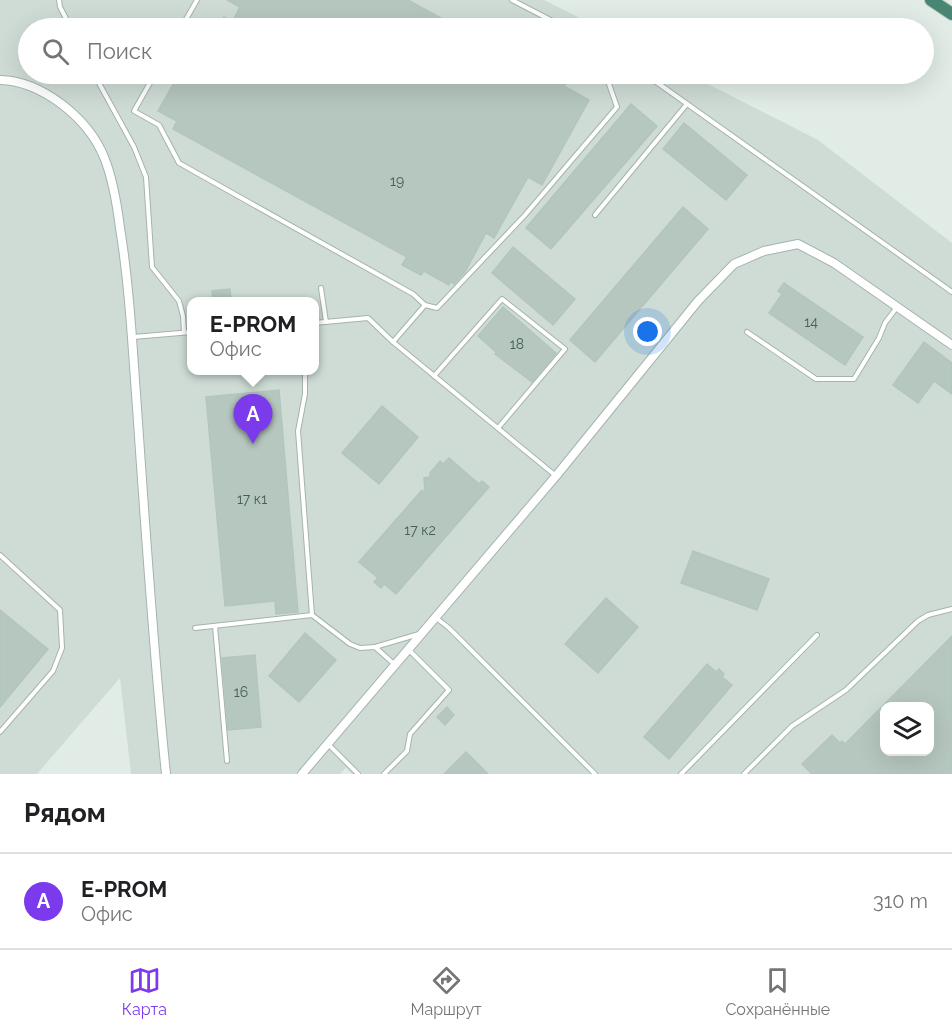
<!DOCTYPE html>
<html lang="ru">
<head>
<meta charset="utf-8">
<style>
	:root { --surface:#fff; --page:#f2f2f2; --text:#202124; --muted:#757577; --line:#e0e0e0; --accent:#7c3aed }
	body { margin:0; font-family:Raleway,sans-serif; background:var(--page); color:var(--text) }
	.controls { position:absolute; right:18px; bottom:18px; display:grid; overflow:hidden; border-radius:12px; box-shadow:0 6px 24px #0002 }
	.controls button { width:54px; height:54px; display:grid; place-items:center; padding:0; border:0; border-bottom:2px solid var(--line); background:var(--surface); color:var(--text); font:30px sans-serif }
	.you { position:absolute; left:648px; top:332px; width:21px; height:21px; margin:-15px; border:4px solid #fff; border-radius:50%; background:#1a73e8; box-shadow:0 0 0 9px #1a73e833 }
	.badge { display:grid; place-items:center; width:39px; height:39px; border-radius:50%; background:var(--accent); color:#fff; font-size:20px; font-weight:700 }
	.pin { position:absolute; translate:-50% -50px; filter:drop-shadow(0 2px 3px #0008) }
	.pin::after { content:''; position:absolute; top:32px; width:21px; height:18px; background:inherit; clip-path:polygon(0 0,100% 0,50% 100%) }
	.popup { position:absolute; left:187px; top:297px; width:132px; height:78px; box-sizing:border-box; display:grid; place-content:center; border-radius:12px; background:var(--surface); filter:drop-shadow(0 2px 4px #0005); font-size:20px; white-space:nowrap; color:var(--muted) }
	.popup b { font-size:22px; color:var(--text) }
	.popup::after { content:''; position:absolute; left:50%; top:100%; margin-left:-12px; border:12px solid transparent; border-top-color:var(--surface) }
	.list { margin:0; padding:0; list-style:none }
	h2 { display:flex; justify-content:space-between; align-items:center; height:78px; margin:0; padding:0 24px; font-size:26px }
	h2 small { font-size:20px; font-weight:400; color:var(--muted) }
	.list li { display:grid; grid-template-columns:39px 1fr auto; gap:18px; align-items:center; box-sizing:border-box; height:96px; padding:0 24px; border-top:2px solid var(--line) }
	.list b { display:block; font-size:22px; white-space:nowrap }
	.list p { margin:0; font-size:20px; white-space:nowrap; color:var(--muted) }
	.list em { font-size:20px; font-style:normal; color:var(--muted) }
	.icon { flex:none; width:33px; height:33px; fill:none; stroke:currentColor; stroke-width:2; stroke-linecap:round; stroke-linejoin:round }
	.map { position:relative; flex:none; width:952px; height:774px; overflow:hidden }
	.search { position:absolute; background:var(--surface); box-shadow:0 6px 24px #0002; left:18px; right:18px; top:18px; height:66px; display:flex; align-items:center; gap:15px; box-sizing:border-box; padding:0 21px; border-radius:33px; color:var(--muted); font-size:22px }
	.sheet { height:174px; background:var(--surface) }
	nav { display:flex; justify-content:space-around; align-items:center; box-sizing:border-box; height:84px; border-top:2px solid var(--line); background:var(--surface); font-size:16px; color:var(--muted) }
	nav a { display:grid; justify-items:center; gap:3px }
	nav .on { color:var(--accent) }
	.map>svg:first-child { display:block }
	.built { fill:#cfdcd5; fill-rule:evenodd }
	.building { fill:#b6c7bf; stroke:#b3c6bd; stroke-width:1.5; fill-rule:evenodd }
	.lines { fill:none; stroke-linecap:round; stroke-linejoin:round }
	.service-casing { stroke:#a4b4ad; stroke-width:6 }
	.minor-casing { stroke:#a4b4ad; stroke-width:10 }
	.trunk-casing { stroke:#c1c9c6; stroke-width:14 }
	.service { stroke:#fff; stroke-width:4 }
	.minor { stroke:#fff; stroke-width:8 }
	.trunk { stroke:#488673; stroke-width:12 }
	.labels { text-anchor:middle; stroke-width:5; stroke-linejoin:round; paint-order:stroke }
	.number-label { font-size:14px; fill:#466056 }
</style>
</head>
<body>
<div class="map">
<svg width="952" height="774" viewBox="0 0 952 774">
	<rect width="100%" height="100%" fill="#e1ece6"/>
	<path class="built" d="M0 0H544L600 28H28V74H688L818 140 952 243V774H352L346 768 340 774H131L120 678 37 774H0ZM192 302H314V370H192ZM884 706H930V752H884Z"/>
	<g class="building">
		<path d="M227 0H408L459 28H218L224 17 232 22 240 7Z"/>
		<path d="M179 74H192L201 78 203 74H541L557 82 559 77 567 82 564 86 589 100 542 185 528 177 494 238 486 233 465 272 454 284 450 281 449 285 424 271 421 275 402 265 407 257 173 129 177 121 158 111Z"/>
		<path d="M631 104 657 126 551 249 526 228Z"/>
		<path d="M684 123 747 175 726 200 663 149Z"/>
		<path d="M683 207 708 229 595 362 570 340Z"/>
		<path d="M513 247 575 299 553 325 492 273Z"/>
		<path d="M784 283 863 337 845 365 769 313 782 294 778 291Z"/>
		<path d="M230 289 231 302H213L212 291Z"/>
		<path d="M503 307 556 353 532 382 495 354 496 352 478 336Z"/>
		<path d="M924 342 952 363V394L934 381 918 403 893 385Z"/>
		<path d="M279 390 298 612 276 614 275 601 225 606 206 397Z"/>
		<path d="M382 406 418 437 379 484 342 453Z"/>
		<path d="M449 458 479 484 482 481 489 487 396 594 384 584 381 588 374 582 378 578 359 562 422 490 425 493 424 478 430 477V473L440 461 443 464Z"/>
		<path d="M693 551 769 579 757 610 681 583Z"/>
		<path d="M606 598 638 627 598 673 565 644Z"/>
		<path d="M0 610 48 649 0 707Z"/>
		<path d="M305 633 336 660 299 702 269 676Z"/>
		<path d="M952 636V774H812L802 764 832 735 840 743 842 741 845 744ZM885 706H930V752H885Z"/>
		<path d="M255 655 261 727 228 730 222 658Z"/>
		<path d="M707 664 716 672 719 669 724 674 722 677 732 685 669 759 644 737Z"/>
		<path d="M447 707 454 715 445 725 437 717Z"/>
		<path d="M466 752 488 774H444Z"/>
	</g>
	<g class="lines">
		<defs>
			<g id="service">
				<path d="M59 0 60 7 71 28"/>
				<path d="M512 0 566 28"/>
				<path d="M181 28 197 0"/>
				<path d="M94 74 134 147 146 177 152 267 179 301 183 316 184 332"/>
				<path d="M155 74 134 111 159 125 179 163 413 294 425 305 437 308 525 215 617 107 609 84 615 74"/>
				<path d="M645 74 952 292"/>
				<path d="M595 215 687 104"/>
				<path d="M321 288 326 322"/>
				<path d="M314 323 368 318 393 342 556 476"/>
				<path d="M747 332 816 379H854L879 338 885 323 897 307"/>
				<path d="M133 337 192 332"/>
				<path d="M393 342 425 305"/>
				<path d="M305 370V394L298 431 312 615"/>
				<path d="M434 376 502 299 565 349 498 428"/>
				<path d="M0 555 60 610 62 648 53 671 0 732"/>
				<path d="M435 617 449 628 595 774"/>
				<path d="M215 626 227 761"/>
				<path d="M195 628 312 615 350 644 360 648 375 647 394 664"/>
				<path d="M375 647 419 634"/>
				<path d="M327 743 358 774"/>
				<path d="M384 774 407 751 410 734 449 690 408 649"/>
				<path d="M681 774 817 635"/>
				<path d="M744 774 792 726 846 690 918 621 928 615 952 609"/>
			</g>
			<g id="minor">
				<path d="M0 80C42 81 88 118 104 157 113 179 117 204 120 228 129 283 132 339 136 394 145 521 153 648 166 774"/>
				<path d="M302 774 556 476 698 301 734 264 764 251 798 244 834 263 952 345"/>
			</g>
			<path id="trunk" d="M931 0 952 14"/>
		</defs>
		<use href="#service" class="service-casing"/>
		<use href="#minor" class="minor-casing"/>
		<use href="#trunk" class="trunk-casing"/>
		<use href="#service" class="service"/>
		<use href="#minor" class="minor"/>
		<use href="#trunk" class="trunk"/>
	</g>
	<g class="labels">
		<g class="number-label">
			<text x="397" y="186">19</text>
			<text x="811" y="327">14</text>
			<text x="517" y="349">18</text>
			<text x="252" y="504">17 к1</text>
			<text x="420" y="535">17 к2</text>
			<text x="241" y="697">16</text>
		</g>
	</g>
</svg>
<div class="controls">
<button><svg class="icon" aria-label="layers" viewBox="0 0 24 24"><path d="M12 4l9 5-9 5-9-5zM3 14l9 5 9-5"/></svg></button>
</div>
<div class="you"></div>
<div class="pin badge" style="left:253px;top:444px">A</div>
<div class="popup"><b>E-PROM</b>Офис</div>
<div class="search"><svg class="icon" aria-label="search" viewBox="0 0 24 24"><circle cx="10" cy="10" r="6"/><path d="M15 15l6 6"/></svg>Поиск</div>
</div>
<section class="sheet">
<h2>Рядом<small></small></h2>
<ul class="list">
<li><span class="badge">A</span><div><b>E-PROM</b><p>Офис</p></div><em>310 m</em></li>
</ul>
</section>
<nav>
<a class="on"><svg class="icon" aria-label="map" viewBox="0 0 24 24"><path d="M3 6l6-2 6 2 6-2v14l-6 2-6-2-6 2zM9 4v14M15 6v14"/></svg>Карта</a>
<a><svg class="icon" aria-label="directions" viewBox="0 0 24 24"><path d="M12 3l9 9-9 9-9-9zM9 14v-3h6M13 9l2 2-2 2"/></svg>Маршрут</a>
<a><svg class="icon" aria-label="saved" viewBox="0 0 24 24"><path d="M7 4h10v16l-5-4-5 4z"/></svg>Сохранённые</a>
</nav>
</body>
</html>
